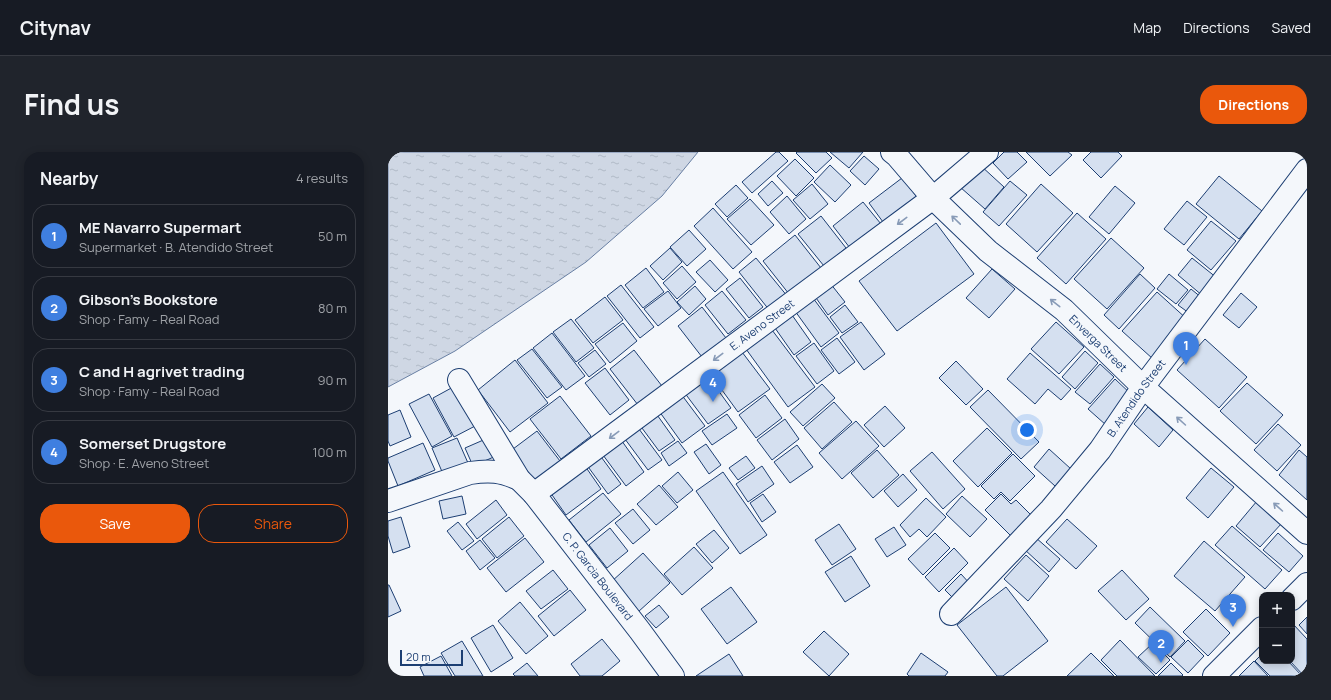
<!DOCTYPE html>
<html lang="en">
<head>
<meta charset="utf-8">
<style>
	:root { --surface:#171b24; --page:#20242c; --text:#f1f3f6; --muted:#9ea1a6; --line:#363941; --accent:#ea580c }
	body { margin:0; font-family:Manrope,sans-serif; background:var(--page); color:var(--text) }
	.controls { position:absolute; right:12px; bottom:12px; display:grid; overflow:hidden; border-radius:8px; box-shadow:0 2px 10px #0003 }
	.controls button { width:36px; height:36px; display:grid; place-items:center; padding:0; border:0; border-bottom:1px solid var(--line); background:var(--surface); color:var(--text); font:20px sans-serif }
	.scale { position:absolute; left:12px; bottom:10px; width:63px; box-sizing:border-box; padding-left:4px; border:2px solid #1d3f73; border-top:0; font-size:11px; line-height:14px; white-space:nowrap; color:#1d3f73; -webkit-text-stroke:3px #f4f7fb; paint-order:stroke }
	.you { position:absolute; left:639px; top:278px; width:14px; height:14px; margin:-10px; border:3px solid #fff; border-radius:50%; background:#1a73e8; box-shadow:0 0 0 6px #1a73e833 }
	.badge { display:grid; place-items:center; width:26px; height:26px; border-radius:50%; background:var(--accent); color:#fff; font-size:13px; font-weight:700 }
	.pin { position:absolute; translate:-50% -33px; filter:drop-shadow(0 1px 2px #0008) }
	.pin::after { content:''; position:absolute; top:21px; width:14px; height:12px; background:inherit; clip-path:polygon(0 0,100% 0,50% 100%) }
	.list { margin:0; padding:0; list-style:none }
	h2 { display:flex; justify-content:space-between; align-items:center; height:52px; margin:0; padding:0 16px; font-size:17px }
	h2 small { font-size:13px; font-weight:400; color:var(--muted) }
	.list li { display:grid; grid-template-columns:26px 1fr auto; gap:12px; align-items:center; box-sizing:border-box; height:64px; margin:0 8px 8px; padding:0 8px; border:1px solid var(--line); border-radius:16px }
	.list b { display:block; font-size:15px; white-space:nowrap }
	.list p { margin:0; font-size:13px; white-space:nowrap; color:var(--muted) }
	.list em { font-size:13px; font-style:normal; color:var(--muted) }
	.actions { display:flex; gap:8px; padding:12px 16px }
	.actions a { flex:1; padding:9px 0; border:1px solid var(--accent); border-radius:16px; text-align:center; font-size:14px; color:var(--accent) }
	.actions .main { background:var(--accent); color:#fff }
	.map { position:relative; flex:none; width:919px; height:524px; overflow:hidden; border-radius:16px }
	header { display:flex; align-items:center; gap:24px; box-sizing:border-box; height:56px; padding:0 20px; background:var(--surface); border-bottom:1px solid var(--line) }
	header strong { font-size:19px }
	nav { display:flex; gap:22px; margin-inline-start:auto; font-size:14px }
	.intro { display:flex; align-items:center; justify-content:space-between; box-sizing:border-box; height:96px; padding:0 24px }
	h1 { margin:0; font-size:28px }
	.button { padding:10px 18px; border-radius:16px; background:var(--accent); color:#fff; font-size:14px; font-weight:700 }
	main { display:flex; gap:24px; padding:0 24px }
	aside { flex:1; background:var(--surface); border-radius:16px; box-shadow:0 2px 10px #0003 }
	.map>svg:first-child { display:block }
	.water { fill:url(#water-ripples); stroke:#687fa3 }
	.building { fill:#d5e0f0; stroke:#1d3f73 }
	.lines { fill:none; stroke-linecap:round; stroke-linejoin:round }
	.minor-casing { stroke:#1d3f73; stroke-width:24 }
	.major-casing { stroke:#1d3f73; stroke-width:24 }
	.minor { stroke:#f4f7fb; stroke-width:22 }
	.major { stroke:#f4f7fb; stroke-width:22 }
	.oneway { stroke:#889bb7 }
	.labels { text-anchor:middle; stroke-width:3; stroke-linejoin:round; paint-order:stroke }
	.street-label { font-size:11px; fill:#1d3f73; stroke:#f4f7fb }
</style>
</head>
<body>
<header>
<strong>Citynav</strong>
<nav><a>Map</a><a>Directions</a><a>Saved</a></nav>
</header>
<div class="intro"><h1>Find us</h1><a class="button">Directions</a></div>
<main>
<aside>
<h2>Nearby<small>4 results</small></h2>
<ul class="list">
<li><span class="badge" style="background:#3f7fe0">1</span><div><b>ME Navarro Supermart</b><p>Supermarket · B. Atendido Street</p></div><em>50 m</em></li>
<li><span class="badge" style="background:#3f7fe0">2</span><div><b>Gibson's Bookstore</b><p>Shop · Famy - Real Road</p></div><em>80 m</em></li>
<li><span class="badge" style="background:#3f7fe0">3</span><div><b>C and H agrivet trading</b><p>Shop · Famy - Real Road</p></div><em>90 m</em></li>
<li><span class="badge" style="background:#3f7fe0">4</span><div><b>Somerset Drugstore</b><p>Shop · E. Aveno Street</p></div><em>100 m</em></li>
</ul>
<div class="actions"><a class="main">Save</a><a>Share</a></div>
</aside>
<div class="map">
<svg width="919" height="524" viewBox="0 0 919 524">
	<defs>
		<pattern id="water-ripples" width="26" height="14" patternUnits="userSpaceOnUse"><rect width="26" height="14" fill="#cfd7e4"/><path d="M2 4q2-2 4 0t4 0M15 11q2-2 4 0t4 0" fill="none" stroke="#b1bac7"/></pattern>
	</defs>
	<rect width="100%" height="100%" fill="#f4f7fb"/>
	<path class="water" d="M0 0H310L274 44 198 110 67 199 0 235Z"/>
	<g class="building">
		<path d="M388 0H391L400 9 364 41 354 30Z"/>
		<path d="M409 0H438L444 6 428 21 408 1Z"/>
		<path d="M442 0H475L461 16Z"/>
		<path d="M616 0H629L639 10 620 27 605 11Z"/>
		<path d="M638 0H680L684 3 662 24Z"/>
		<path d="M703 0H730L734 4 713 26 695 8Z"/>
		<path d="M476 4 491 17 477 33 462 19Z"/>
		<path d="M407 7 426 26 408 44 389 24Z"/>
		<path d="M442 13 463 33 447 50 426 30Z"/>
		<path d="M592 13 616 35 597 57 572 35Z"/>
		<path d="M831 24 874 59 851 87 808 52Z"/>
		<path d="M514 26 529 45 495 70 481 51Z"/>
		<path d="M384 29 395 41 380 54 370 42Z"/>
		<path d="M622 29 639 43 611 74 595 60Z"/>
		<path d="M424 32 440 52 422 67 405 48Z"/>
		<path d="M653 32 685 61 649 100 618 72Z"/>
		<path d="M348 33 360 46 339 65 327 52Z"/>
		<path d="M727 34 747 51 721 82 701 65Z"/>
		<path d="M399 44 418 67 401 82 382 60Z"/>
		<path d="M362 47 386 73 363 93 339 67Z"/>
		<path d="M799 49 819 65 796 93 776 77Z"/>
		<path d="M475 50 493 72 462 96 445 74Z"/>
		<path d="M325 56 364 100 345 117 306 74Z"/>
		<path d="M689 61 718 87 678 132 649 106Z"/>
		<path d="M433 64 458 96 436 114 410 82Z"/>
		<path d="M823 69 848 89 823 118 799 98Z"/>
		<path d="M548 71 586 122 509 179 471 129Z"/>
		<path d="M301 78 318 97 299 114 282 95Z"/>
		<path d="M407 83 433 116 401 142 375 109Z"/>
		<path d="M723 86 756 116 719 157 686 127Z"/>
		<path d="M282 96 294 110 275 128 262 114Z"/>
		<path d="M368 106 400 145 382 159 351 120Z"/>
		<path d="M804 106 829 126 815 144 790 123Z"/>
		<path d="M322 108 340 128 327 140 308 120Z"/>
		<path d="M294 114 308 130 289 147 275 131Z"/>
		<path d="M258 116 276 140 255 156 237 133Z"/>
		<path d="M604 117 627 137 601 166 578 146Z"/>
		<path d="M752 122 767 136 731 177 716 163Z"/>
		<path d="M781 122 800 138 788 152 769 137Z"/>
		<path d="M352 126 375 155 361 166 338 137Z"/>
		<path d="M442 131 457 150 440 163 426 143Z"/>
		<path d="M233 133 266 175 252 186 219 144Z"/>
		<path d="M307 134 318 147 301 163 289 150Z"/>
		<path d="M803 137 814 146 801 161 790 153Z"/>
		<path d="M280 139 293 156 270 174 256 157Z"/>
		<path d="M334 139 358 168 340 182 317 153Z"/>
		<path d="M769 140 800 168 765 207 734 179Z"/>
		<path d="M853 141 869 155 851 176 835 163Z"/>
		<path d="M217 145 235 168 205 191 187 168Z"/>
		<path d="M425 146 451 181 433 195 407 159Z"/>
		<path d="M457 153 470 170 454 181 442 165Z"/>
		<path d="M314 155 338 186 314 205 290 174Z"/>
		<path d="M404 163 423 190 406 203 387 176Z"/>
		<path d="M183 167 206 196 188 210 165 180Z"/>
		<path d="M473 170 497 202 476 218 452 185Z"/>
		<path d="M668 170 696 195 671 222 643 197Z"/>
		<path d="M235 171 249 189 222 211 207 192Z"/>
		<path d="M384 178 427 235 400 255 358 197Z"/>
		<path d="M164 181 197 224 178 238 145 196Z"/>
		<path d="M449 186 467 210 451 222 433 198Z"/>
		<path d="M817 187 859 225 831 256 789 218Z"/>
		<path d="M426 191 446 219 429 232 408 204Z"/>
		<path d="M144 197 174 235 159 246 129 208Z"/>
		<path d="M207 198 218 212 201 225 190 211Z"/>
		<path d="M246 198 274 234 250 253 222 217Z"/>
		<path d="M697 199 710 211 687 237 674 225Z"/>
		<path d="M354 200 382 237 350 260 323 223Z"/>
		<path d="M642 201 683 237 673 248 660 237 647 252 619 227Z"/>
		<path d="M127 208 160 251 122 280 90 238Z"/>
		<path d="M568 209 595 237 578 253 551 226Z"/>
		<path d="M712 212 726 225 702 252 687 240Z"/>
		<path d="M217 216 241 248 222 263 197 231Z"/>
		<path d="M319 223 343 256 320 272 296 240Z"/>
		<path d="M727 227 744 243 718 273 700 257Z"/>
		<path d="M859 231 895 263 868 292 832 259Z"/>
		<path d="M434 232 447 246 415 274 402 260Z"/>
		<path d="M67 234 89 273 66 285 45 246Z"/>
		<path d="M600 238 651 290 633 307 582 255Z"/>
		<path d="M41 242 64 284 44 295 21 252Z"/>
		<path d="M293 242 317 274 294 291 271 259Z"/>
		<path d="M377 243 394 266 368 286 351 263Z"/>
		<path d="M172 244 203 284 173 307 142 267Z"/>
		<path d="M446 250 464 270 434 297 416 276Z"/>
		<path d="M497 254 517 276 496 295 476 273Z"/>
		<path d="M760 255 785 278 771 295 746 272Z"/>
		<path d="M12 258 23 285 2 294 0 289V263Z"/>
		<path d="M267 260 287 288 271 299 251 272Z"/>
		<path d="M339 262 349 276 324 293 314 279Z"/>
		<path d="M397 267 411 287 384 308 369 288Z"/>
		<path d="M468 269 491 294 454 327 431 301Z"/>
		<path d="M890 272 913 293 889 319 866 298Z"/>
		<path d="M248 273 274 308 260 318 234 283Z"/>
		<path d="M599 276 624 301 590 335 565 309Z"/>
		<path d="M149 279 172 309 145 330 121 300Z"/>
		<path d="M231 285 256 320 238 334 212 299Z"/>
		<path d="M69 286 80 311 55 322 44 296Z"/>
		<path d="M100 286 108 304 85 314 77 296Z"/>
		<path d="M290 289 299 301 281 314 273 301Z"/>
		<path d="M35 291 47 318 10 334 0 309V306Z"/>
		<path d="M318 292 333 313 321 322 306 300Z"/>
		<path d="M409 293 425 315 402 331 386 310Z"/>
		<path d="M661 297 683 317 667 334 646 315Z"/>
		<path d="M489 298 511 323 485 346 463 321Z"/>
		<path d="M911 298 919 305V348L891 323Z"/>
		<path d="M544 300 577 337 555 357 522 319Z"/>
		<path d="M211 302 233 332 220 342 198 312Z"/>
		<path d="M625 302 647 324 622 349 613 340 606 347 593 334Z"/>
		<path d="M358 304 367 316 350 328 341 316Z"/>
		<path d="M197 314 213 337 178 363 162 340Z"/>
		<path d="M374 314 386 332 360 350 348 332Z"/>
		<path d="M823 316 846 335 820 366 798 346Z"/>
		<path d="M290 320 305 338 289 351 274 334Z"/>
		<path d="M335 320 379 383 352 402 308 339Z"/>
		<path d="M515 322 529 338 510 355 496 339Z"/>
		<path d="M271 333 290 355 268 373 249 352Z"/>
		<path d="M215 341 233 362 198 390 181 368Z"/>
		<path d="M375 342 388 360 374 370 362 351Z"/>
		<path d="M613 342 623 352 628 348 643 363 623 384 597 358Z"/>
		<path d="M74 344 78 362 55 367 51 349Z"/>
		<path d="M574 344 599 367 582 385 558 362Z"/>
		<path d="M538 346 558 365 539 385 531 377 522 385 512 373Z"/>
		<path d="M108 348 119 363 89 387 78 372Z"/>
		<path d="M869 349 894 371 872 395 848 374Z"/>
		<path d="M245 357 262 378 245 392 227 371Z"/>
		<path d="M13 365 22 395 5 401 0 384V369Z"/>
		<path d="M121 365 136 384 109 406 94 387Z"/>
		<path d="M679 367 709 394 688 417 658 390Z"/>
		<path d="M70 370 86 389 74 398 59 379Z"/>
		<path d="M451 372 468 397 444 413 427 388Z"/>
		<path d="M844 374 894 418 877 437 827 393Z"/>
		<path d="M506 375 518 393 499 405 487 387Z"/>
		<path d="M222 376 240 399 219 416 201 393Z"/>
		<path d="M326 378 341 396 324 411 308 392Z"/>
		<path d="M547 381 562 396 535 423 520 407Z"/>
		<path d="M890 381 915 404 901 420 875 398Z"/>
		<path d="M647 385 672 407 661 420 636 397Z"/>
		<path d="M137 386 156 410 118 440 99 416Z"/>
		<path d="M92 388 107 406 92 418 78 399Z"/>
		<path d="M816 389 857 425 827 459 786 424Z"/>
		<path d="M306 395 325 416 294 443 276 422Z"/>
		<path d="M566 396 580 411 551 440 537 425Z"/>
		<path d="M255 401 282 431 250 460 223 430Z"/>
		<path d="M638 403 661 424 640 449 616 427Z"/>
		<path d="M463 404 482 434 457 450 437 420Z"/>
		<path d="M165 418 180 437 153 457 138 439Z"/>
		<path d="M734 418 761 447 738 468 710 439Z"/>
		<path d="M573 422 583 433 567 448 557 438Z"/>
		<path d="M0 433H1L13 459 0 465Z"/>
		<path d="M343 435 369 470 339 492 313 457Z"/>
		<path d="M618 435 660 489 615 524H609L569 473Z"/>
		<path d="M182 438 198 458 166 484 150 464Z"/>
		<path d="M132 450 160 484 138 502 110 469Z"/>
		<path d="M271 453 281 465 268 476 257 464Z"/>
		<path d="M762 455 797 489 782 505 747 471Z"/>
		<path d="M818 457 842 481 820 504 795 480Z"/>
		<path d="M919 465V482L911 473Z"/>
		<path d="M904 472H905L919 487V524H916L902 509H904Z"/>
		<path d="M105 473 125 506 103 520 83 486Z"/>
		<path d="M436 479 461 502 441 524 415 500Z"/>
		<path d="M214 487 232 509 214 524H192L183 512Z"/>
		<path d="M732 488 767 524H729L713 508Z"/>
		<path d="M800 488 816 504 800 521 783 505Z"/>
		<path d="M74 489 95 524H67L53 501Z"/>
		<path d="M765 491 782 508 768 522 750 505Z"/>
		<path d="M533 501 560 520 557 524H521L519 522Z"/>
		<path d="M703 501 726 524H679Z"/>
		<path d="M341 502 355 524H308Z"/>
		<path d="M874 502V509H900L914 524H882L867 509Z"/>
		<path d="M53 504 64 524H36L32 515Z"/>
		<path d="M866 509 880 524H851Z"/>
		<path d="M139 511 150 524H127L125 522Z"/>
		<path d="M783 511 795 523 794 524H770Z"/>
	</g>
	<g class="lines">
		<defs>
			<g id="minor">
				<path id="s1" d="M504 0 509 4 545 46 600 99 676 158 755 235 919 381"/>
				<path id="s2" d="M71 228 131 327 146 342 252 479 285 524"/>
				<path id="s3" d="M146 342 545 46 599 0"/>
				<path d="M0 349 82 321C102 318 113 319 131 327"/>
				<path id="s4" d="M563 462 663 357 712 298 755 235 919 18"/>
			</g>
			<g id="major">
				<path d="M904 447 919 432"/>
				<path d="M826 524 874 476"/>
			</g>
		</defs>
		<use href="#minor" class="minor-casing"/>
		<use href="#major" class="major-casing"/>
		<use href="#minor" class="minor"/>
		<use href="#major" class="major"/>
	</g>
	<defs><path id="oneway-shaft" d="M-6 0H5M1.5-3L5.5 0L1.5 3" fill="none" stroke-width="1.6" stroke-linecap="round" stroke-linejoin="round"/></defs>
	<g class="oneway">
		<use href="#oneway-shaft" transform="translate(568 68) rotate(-136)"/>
		<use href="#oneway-shaft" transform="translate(514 69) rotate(143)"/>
		<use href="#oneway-shaft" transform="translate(667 151) rotate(-142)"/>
		<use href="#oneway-shaft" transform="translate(330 205) rotate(143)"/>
		<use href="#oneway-shaft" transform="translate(793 269) rotate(-138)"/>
		<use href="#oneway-shaft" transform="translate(226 283) rotate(143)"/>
		<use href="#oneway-shaft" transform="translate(890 355) rotate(-138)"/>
	</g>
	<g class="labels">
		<g class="street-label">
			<text dy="4" stroke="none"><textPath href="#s3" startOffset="284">E. Aveno Street</textPath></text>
			<text dy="4" stroke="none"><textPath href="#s1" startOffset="282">Enverga Street</textPath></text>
			<text dy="4" stroke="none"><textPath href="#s4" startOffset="285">B. Atendido Street</textPath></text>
			<text dy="4" stroke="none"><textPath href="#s2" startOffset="241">C. P. Garcia Boulevard</textPath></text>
		</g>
	</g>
</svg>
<div class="controls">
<button>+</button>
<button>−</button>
</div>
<div class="scale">20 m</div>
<div class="you"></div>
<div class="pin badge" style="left:798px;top:213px;background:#3f7fe0">1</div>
<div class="pin badge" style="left:773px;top:511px;background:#3f7fe0">2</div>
<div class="pin badge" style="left:845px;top:475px;background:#3f7fe0">3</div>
<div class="pin badge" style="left:325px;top:250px;background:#3f7fe0">4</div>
</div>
</main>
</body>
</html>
